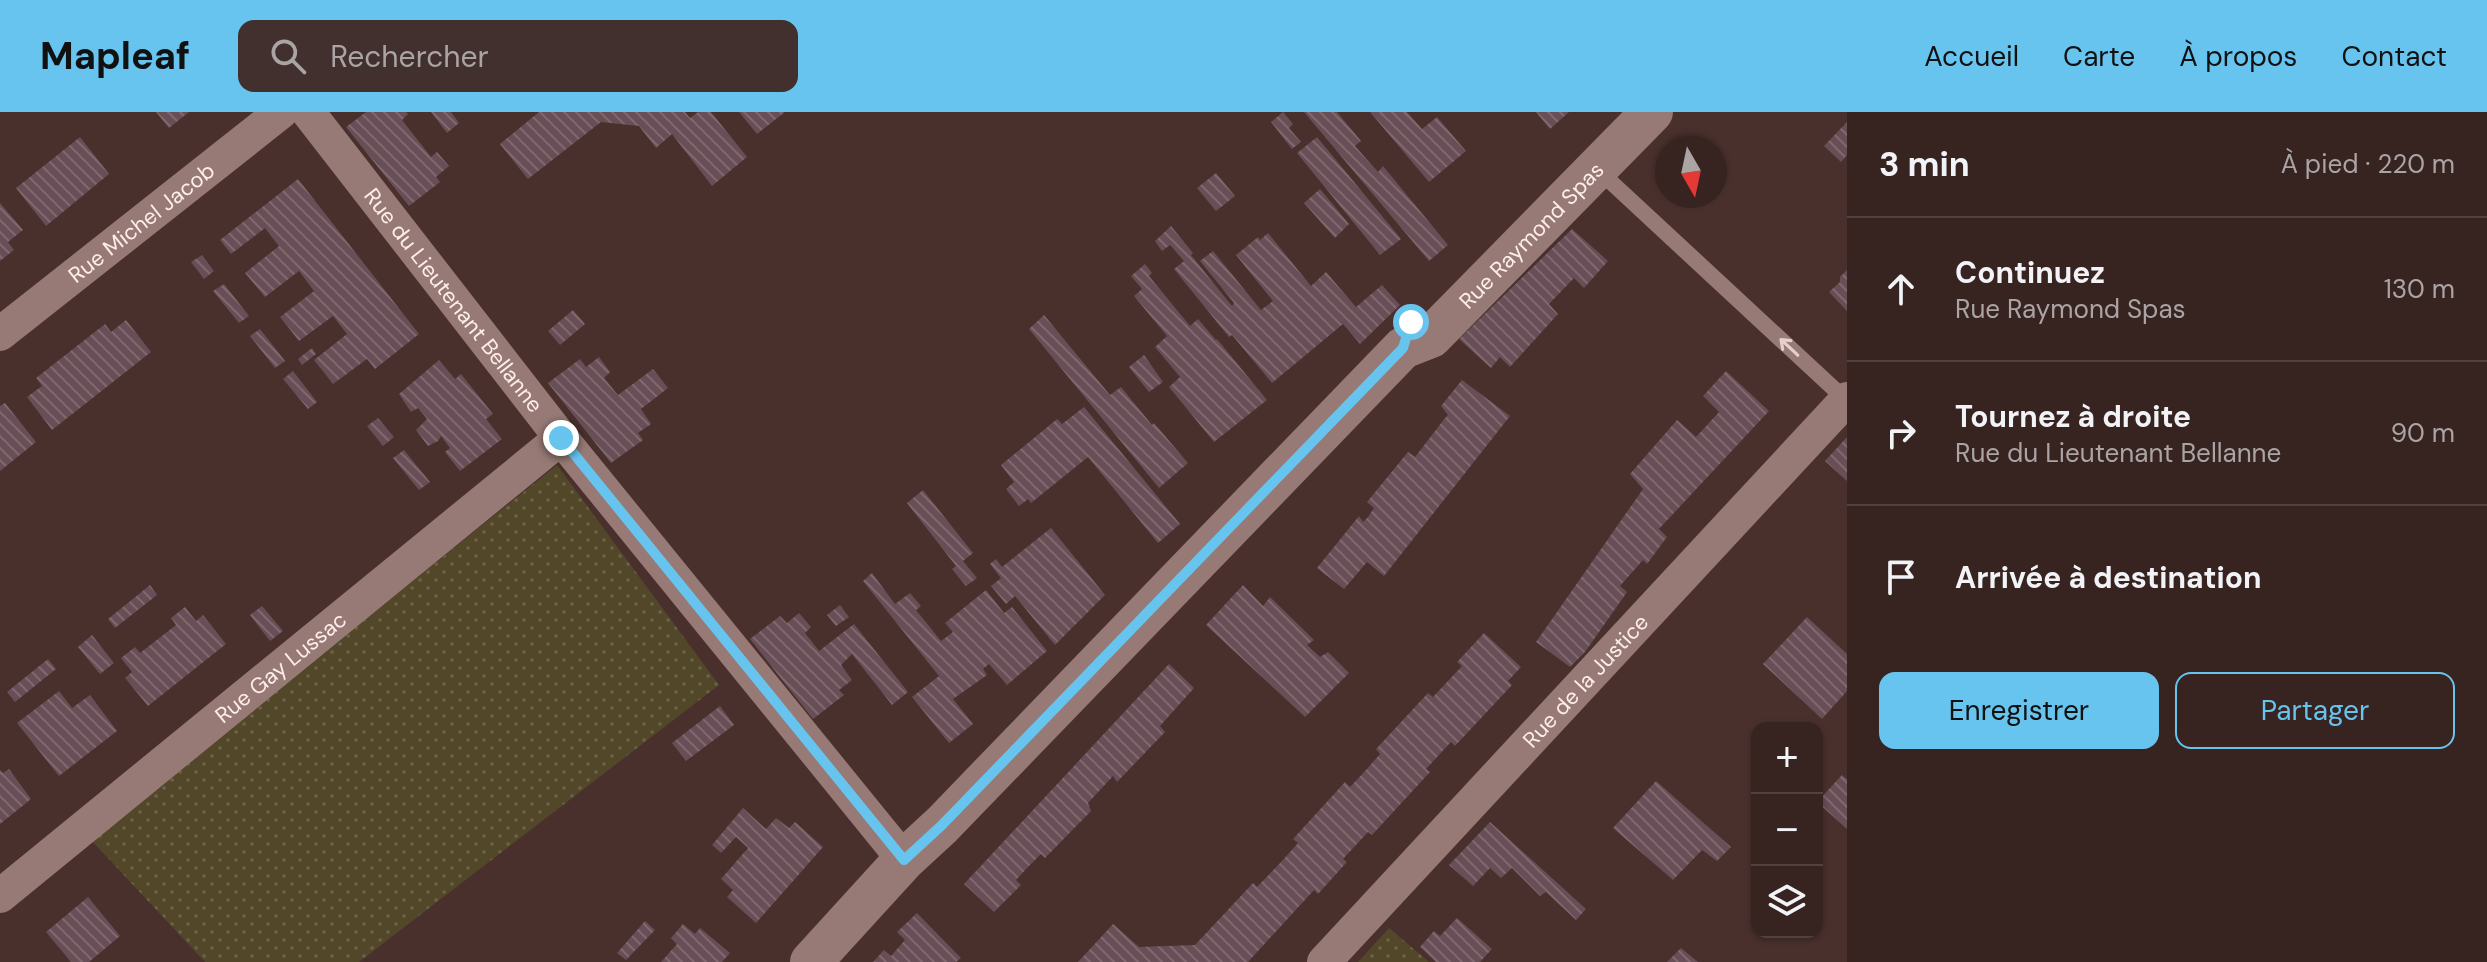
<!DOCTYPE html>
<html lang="fr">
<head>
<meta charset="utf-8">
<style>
	:root { --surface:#372421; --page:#42302e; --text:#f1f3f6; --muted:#aaa4a5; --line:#51413f; --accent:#67c4ef }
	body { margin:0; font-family:"DM Sans",sans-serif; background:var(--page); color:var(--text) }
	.controls { position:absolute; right:24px; bottom:24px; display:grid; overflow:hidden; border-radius:16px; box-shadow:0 2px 6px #0004 }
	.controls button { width:72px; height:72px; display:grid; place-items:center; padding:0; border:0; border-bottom:2px solid var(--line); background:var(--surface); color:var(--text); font:40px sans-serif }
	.compass { position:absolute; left:1655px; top:24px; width:72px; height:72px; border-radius:50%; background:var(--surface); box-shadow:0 2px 6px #0004; rotate:171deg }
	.stop { position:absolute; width:24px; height:24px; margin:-18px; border:6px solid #67c4ef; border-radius:50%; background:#fff }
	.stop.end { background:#67c4ef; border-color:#fff; box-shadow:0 2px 8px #0008 }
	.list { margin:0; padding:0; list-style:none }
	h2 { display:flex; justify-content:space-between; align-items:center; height:104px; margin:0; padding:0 32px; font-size:34px }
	h2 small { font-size:26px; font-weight:400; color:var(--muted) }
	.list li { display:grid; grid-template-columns:52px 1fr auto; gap:24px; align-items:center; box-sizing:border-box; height:144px; padding:0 32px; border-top:2px solid var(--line) }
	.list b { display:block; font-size:30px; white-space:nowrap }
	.list p { margin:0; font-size:26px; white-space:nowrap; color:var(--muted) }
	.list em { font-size:26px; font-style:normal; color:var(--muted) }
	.actions { display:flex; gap:16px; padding:24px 32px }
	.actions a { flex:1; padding:18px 0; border:2px solid var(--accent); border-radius:16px; text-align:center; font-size:28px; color:var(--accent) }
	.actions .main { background:var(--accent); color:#111 }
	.icon { flex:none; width:44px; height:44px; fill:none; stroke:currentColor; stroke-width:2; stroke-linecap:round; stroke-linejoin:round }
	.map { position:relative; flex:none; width:1847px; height:850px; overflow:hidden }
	header { display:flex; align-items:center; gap:48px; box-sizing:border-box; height:112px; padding:0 40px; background:var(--accent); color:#111 }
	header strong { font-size:38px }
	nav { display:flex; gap:44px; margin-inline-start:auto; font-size:28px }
	.search { width:560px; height:72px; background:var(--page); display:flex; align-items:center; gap:20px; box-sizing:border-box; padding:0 28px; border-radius:16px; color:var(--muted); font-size:30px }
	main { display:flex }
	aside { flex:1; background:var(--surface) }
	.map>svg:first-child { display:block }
	.grass { fill:url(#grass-dots) }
	.building { fill:url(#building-back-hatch) }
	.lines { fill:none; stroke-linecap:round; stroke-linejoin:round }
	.service { stroke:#977a75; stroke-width:16 }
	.minor { stroke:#977a75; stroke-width:34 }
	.tertiary { stroke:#977a75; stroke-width:42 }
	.oneway { stroke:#e4d0cd }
	.route { stroke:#67c4ef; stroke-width:10 }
	.labels { text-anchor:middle; stroke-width:7; stroke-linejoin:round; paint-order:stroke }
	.street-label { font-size:22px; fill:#feedea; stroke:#49302c }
</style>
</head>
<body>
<header>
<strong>Mapleaf</strong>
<div class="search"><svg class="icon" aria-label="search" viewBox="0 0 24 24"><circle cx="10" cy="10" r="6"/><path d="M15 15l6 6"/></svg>Rechercher</div>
<nav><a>Accueil</a><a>Carte</a><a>À propos</a><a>Contact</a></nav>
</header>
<main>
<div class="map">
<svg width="1847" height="850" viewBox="0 0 1847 850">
	<defs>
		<pattern id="grass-dots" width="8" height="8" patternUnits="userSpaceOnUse" patternTransform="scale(2)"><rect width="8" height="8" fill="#524729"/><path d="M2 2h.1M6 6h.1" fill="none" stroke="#6c6248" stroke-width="1.8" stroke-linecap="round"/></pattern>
		<pattern id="building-back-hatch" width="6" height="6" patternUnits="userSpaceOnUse" patternTransform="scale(2)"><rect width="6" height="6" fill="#684e56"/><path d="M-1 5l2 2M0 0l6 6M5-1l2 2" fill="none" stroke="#7f686e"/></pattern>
	</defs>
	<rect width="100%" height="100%" fill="#49302c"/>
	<g class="grass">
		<path d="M557 353 719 573 359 850H205L91 728Z"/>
		<path d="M1389 816 1429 850H1358Z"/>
	</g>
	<g class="building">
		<path d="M156 0H189L169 16Z"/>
		<path d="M366 0H406L408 2 402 8 431 45 437 40 449 54 436 65 440 70 409 94 346 15Z"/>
		<path d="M431 0H451L459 11 447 21Z"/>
		<path d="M539 0H685L690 6 698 0H711L747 45 712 74 672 22 656 36 639 14 601 10 528 67 500 32Z"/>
		<path d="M739 0H785L757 22Z"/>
		<path d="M1283 0 1293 12 1289 16 1301 30 1292 37 1271 10Z"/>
		<path d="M1304 0H1337L1361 29 1355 34 1378 60 1383 54 1448 133 1429 149Z"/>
		<path d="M1370 0H1407L1422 17 1437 5 1466 39 1429 70Z"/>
		<path d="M1536 0H1569L1550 17Z"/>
		<path d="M1847 10V43L1841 50 1824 34Z"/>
		<path d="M80 25 109 62 46 114 16 76Z"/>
		<path d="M1317 25 1401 127 1380 143 1297 41Z"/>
		<path d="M1216 61 1235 84 1216 99 1197 76Z"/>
		<path d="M298 67 419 222 375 257 367 247 333 272 314 248 347 222 333 204 299 229 280 205 314 179 299 159 265 185 245 161 279 134 271 124 265 116 231 142 220 128Z"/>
		<path d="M1320 77 1349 112 1335 126 1304 91Z"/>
		<path d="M0 91 23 118 8 130 14 138 0 149Z"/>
		<path d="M1171 114 1193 141 1191 143 1232 194 1234 191 1200 149 1213 139 1261 198 1273 189 1236 143 1258 125 1260 128 1268 121 1311 174 1326 160 1356 195 1382 173 1400 193 1360 232 1343 212 1272 271 1232 223 1229 225 1174 157 1184 149 1170 133 1162 139 1155 129Z"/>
		<path d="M1572 117 1608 149 1584 176 1574 166 1549 192 1558 202 1510 255 1500 245 1491 256 1459 227Z"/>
		<path d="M202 143 214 159 204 167 191 150Z"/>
		<path d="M1145 152 1152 161 1149 164 1190 214 1198 207 1216 228 1217 227 1267 288 1214 330 1169 275 1180 265 1155 235 1167 224 1134 184 1142 177 1131 164Z"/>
		<path d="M1847 158V199L1829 180 1840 170V165Z"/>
		<path d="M224 172 249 204 239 211 213 179Z"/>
		<path d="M573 198 585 212 560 233 548 219Z"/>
		<path d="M1044 203 1110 283 1121 275 1152 313 1154 311 1188 351 1159 376 1029 217Z"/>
		<path d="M126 208 151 240 52 318 27 285 42 274 36 266 105 212 111 220Z"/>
		<path d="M260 217 285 249 275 256 250 224Z"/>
		<path d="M312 236 316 242 302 253 298 247Z"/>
		<path d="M1144 243 1163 270 1149 280 1129 255Z"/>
		<path d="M599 245 610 260 604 266 618 283 653 257 668 276 641 297 651 312 638 321 643 328 611 351 548 271 580 247 586 255Z"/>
		<path d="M439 248 455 267 461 262 493 302 486 307 502 327 460 359 445 340 450 336 441 324 438 329 428 334 416 318 427 307 418 296 411 300 399 282Z"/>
		<path d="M293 259 317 290 308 297 283 267Z"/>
		<path d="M1726 259 1769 299 1659 417 1667 425 1647 452 1643 448 1620 474 1627 480 1585 540 1570 555 1536 530 1643 377 1630 362 1677 308 1696 325 1719 300 1703 284Z"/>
		<path d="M1462 268 1510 304 1384 464 1367 450 1344 477 1317 456 1359 404 1363 410 1368 405 1374 396 1367 390 1408 340 1415 345 1445 306 1448 303 1441 294Z"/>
		<path d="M5 291 36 330 0 359V294Z"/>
		<path d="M1084 295 1180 412 1158 431 1088 345 1031 391 1028 387 1019 394 1006 377 1014 370 1001 353 1057 307 1062 312Z"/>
		<path d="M378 306 394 325 383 334 367 314Z"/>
		<path d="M1847 325V369L1825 349Z"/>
		<path d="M404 338 430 370 419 378 393 346Z"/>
		<path d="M923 378 973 441 963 449 977 466 966 474 952 457 956 454 907 391Z"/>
		<path d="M1051 416 1105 483 1055 533 1015 484 1006 492 991 474 1001 466 990 452 996 447 1002 455Z"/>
		<path d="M872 461 895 492 910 481 921 494 916 498 941 529 953 520 945 511 986 478 1004 501 1012 495 1047 539 1007 573 989 552 983 557 987 563 953 587 973 612 949 631 912 585 939 564 863 469Z"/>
		<path d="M150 473 157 483 115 516 108 507Z"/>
		<path d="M1243 473 1263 494 1270 485 1314 528 1307 533 1320 545 1328 540 1349 561 1305 605 1206 513Z"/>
		<path d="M840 493 849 505 836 514 827 503Z"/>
		<path d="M262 494 283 519 270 529 250 503Z"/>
		<path d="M185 495 196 509 203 503 226 532 148 594 125 566 132 560 121 546 135 535 140 541 176 513 171 506Z"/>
		<path d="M799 501 811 515 805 521 819 539 854 512 908 580 892 593 852 542 841 553 852 568 839 578 844 583 813 607 750 527 780 504 787 511Z"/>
		<path d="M1807 505 1847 542V579L1822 607 1763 552Z"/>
		<path d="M1484 521 1521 555 1508 569 1512 573 1455 634 1451 630 1426 657 1430 660 1372 723 1368 720 1343 747 1347 750 1318 782 1314 778 1248 850H1078L1113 812 1139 835 1195 833 1253 771 1257 775 1282 749 1298 731 1293 727 1345 670 1350 675 1366 658 1380 642 1376 637 1428 581 1433 585 1462 554 1457 550Z"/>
		<path d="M92 523 114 551 100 562 78 535Z"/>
		<path d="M48 547 56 557 15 590 7 580Z"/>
		<path d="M1169 552 1194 576 1160 614 1165 620 1117 670 1113 664 1088 691 1091 699 1045 746 1041 742 1027 756 1016 768 1021 773 994 800 964 772Z"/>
		<path d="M59 579 72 596 90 583 117 619 59 664 17 611Z"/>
		<path d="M720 594 734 613 686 649 672 631Z"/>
		<path d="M9 657 31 687 0 712V658L3 661Z"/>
		<path d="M1842 663 1847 667V717L1817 690Z"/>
		<path d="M1656 669 1731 735 1717 749 1702 738 1673 768 1613 716Z"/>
		<path d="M743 696 766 717 776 706 789 716 795 710 823 735 756 811 727 785 733 778 721 767 748 736 736 725 721 741 712 733Z"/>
		<path d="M1490 710 1586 797 1576 808 1546 780 1540 784 1512 756 1501 766 1490 756 1473 774 1449 753Z"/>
		<path d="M88 785 120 824 89 850H71L46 820Z"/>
		<path d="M917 801 961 846 956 850H873L884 838 891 844 905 828 897 820Z"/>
		<path d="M1457 806 1492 837 1480 850H1436L1420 835 1434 819 1440 824Z"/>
		<path d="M645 809 655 818 626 848 617 841Z"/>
		<path d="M683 812 695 822 700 816 730 841 722 850H661L677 832 671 826Z"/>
		<path d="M1681 836 1698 850H1667Z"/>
	</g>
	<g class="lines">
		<path class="service" d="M1598 58 1846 288"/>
		<g class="minor">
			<path id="s1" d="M308 0 561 326 904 748"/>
			<path id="s2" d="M0 222 281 0"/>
			<path id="s3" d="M0 784 561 326"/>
			<path id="s4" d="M1324 850 1847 287"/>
		</g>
		<path class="tertiary" id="s5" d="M811 850 904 748 942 713 1403 236 1431 225 1652 0"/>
	</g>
	<defs><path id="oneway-shaft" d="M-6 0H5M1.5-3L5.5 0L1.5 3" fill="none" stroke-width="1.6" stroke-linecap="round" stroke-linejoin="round" transform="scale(2)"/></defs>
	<use class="oneway" href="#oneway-shaft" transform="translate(1789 235) rotate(-137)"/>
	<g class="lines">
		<path class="route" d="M561 326 904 748 942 713 1403 236 1411 210"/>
	</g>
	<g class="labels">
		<g class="street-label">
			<text dy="8" stroke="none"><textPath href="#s2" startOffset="180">Rue Michel Jacob</textPath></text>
			<text dy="8" stroke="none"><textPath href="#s5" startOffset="1026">Rue Raymond Spas</textPath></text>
			<text dy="8" stroke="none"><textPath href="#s1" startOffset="238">Rue du Lieutenant Bellanne</textPath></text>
			<text dy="8" stroke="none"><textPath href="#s3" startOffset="362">Rue Gay Lussac</textPath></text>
			<text dy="8" stroke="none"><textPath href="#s4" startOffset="384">Rue de la Justice</textPath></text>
		</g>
	</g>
</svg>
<div class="controls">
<button>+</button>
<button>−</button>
<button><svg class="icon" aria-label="layers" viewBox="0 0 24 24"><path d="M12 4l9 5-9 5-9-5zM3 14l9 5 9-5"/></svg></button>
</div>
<svg class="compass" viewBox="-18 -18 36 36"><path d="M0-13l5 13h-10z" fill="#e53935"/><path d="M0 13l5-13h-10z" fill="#aaa4a5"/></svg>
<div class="stop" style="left:1411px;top:210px"></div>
<div class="stop end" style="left:561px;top:326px"></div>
</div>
<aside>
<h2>3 min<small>À pied · 220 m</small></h2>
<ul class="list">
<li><svg class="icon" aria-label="ahead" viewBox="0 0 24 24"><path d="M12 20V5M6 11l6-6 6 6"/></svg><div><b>Continuez</b><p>Rue Raymond Spas</p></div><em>130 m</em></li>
<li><svg class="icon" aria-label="right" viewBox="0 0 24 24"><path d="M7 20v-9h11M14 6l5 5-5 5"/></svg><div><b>Tournez à droite</b><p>Rue du Lieutenant Bellanne</p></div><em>90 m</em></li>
<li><svg class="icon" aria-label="arrive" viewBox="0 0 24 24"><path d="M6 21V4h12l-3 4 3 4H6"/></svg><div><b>Arrivée à destination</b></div></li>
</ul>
<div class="actions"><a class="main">Enregistrer</a><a>Partager</a></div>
</aside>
</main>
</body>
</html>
